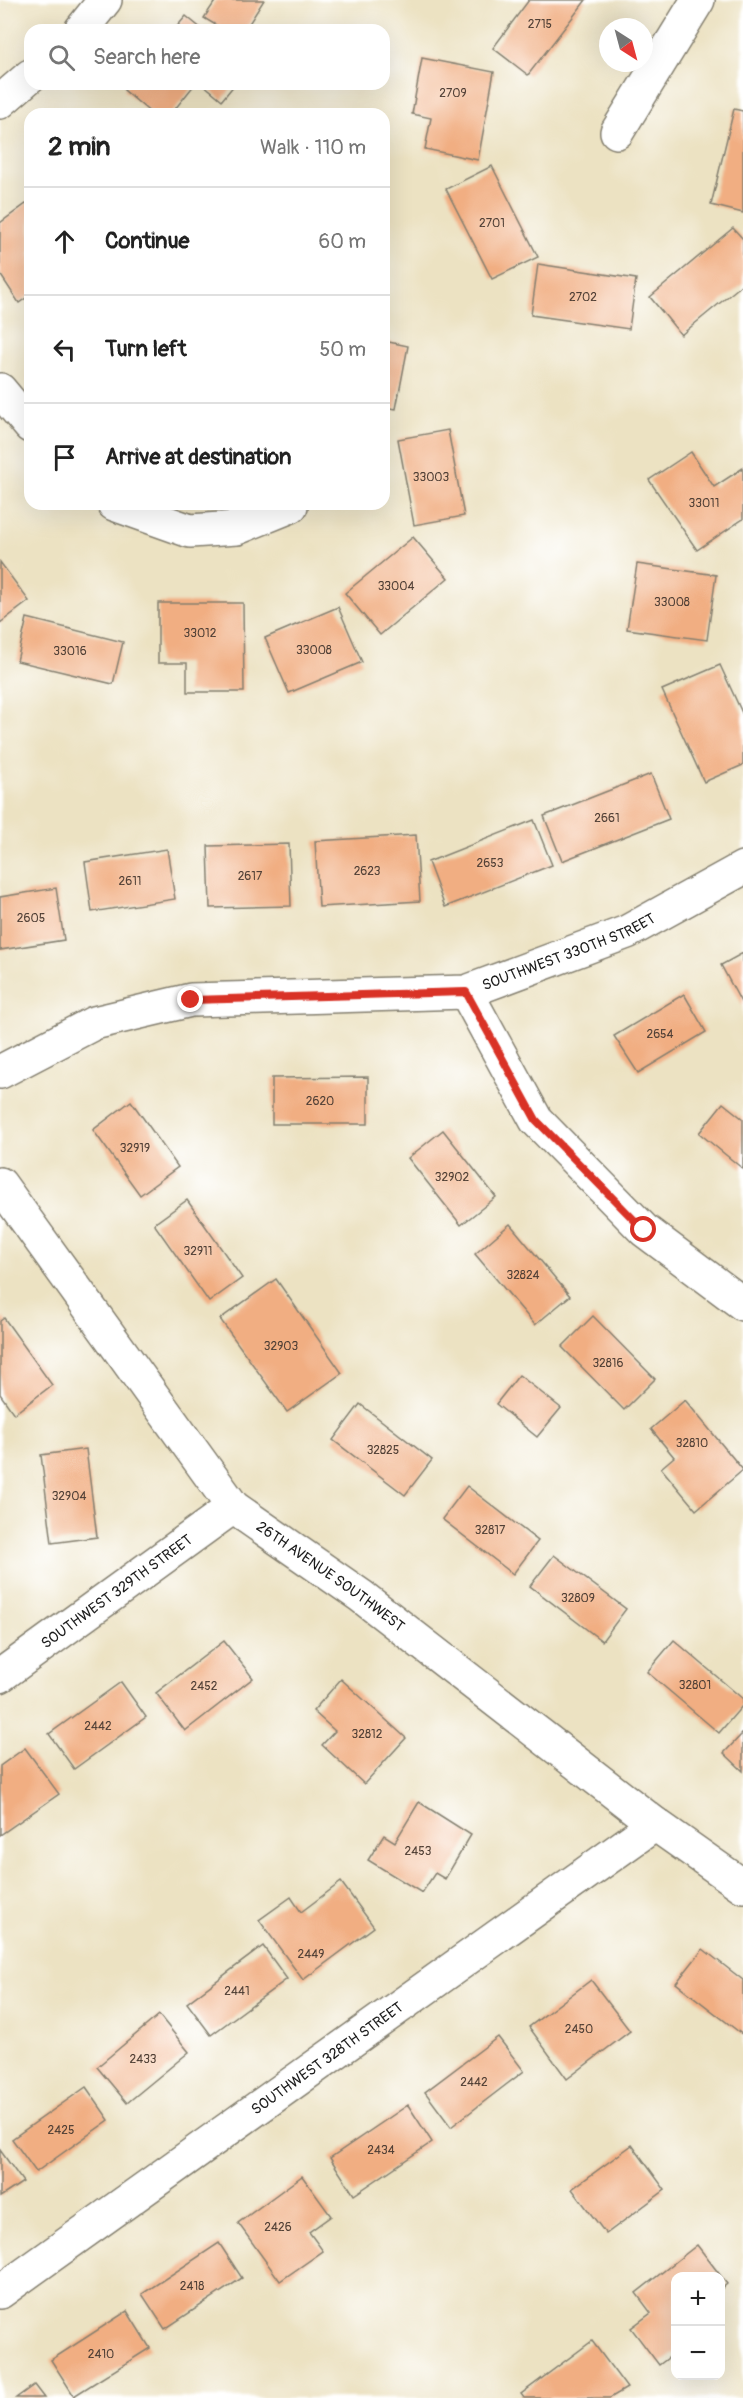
<!DOCTYPE html>
<html lang="en">
<head>
<meta charset="utf-8">
<style>
	:root { --surface:#fff; --page:#f6f6f6; --text:#222; --muted:#767676; --line:#e0e0e0 }
	body { margin:0; font-family:Pangolin,sans-serif; background:var(--page); color:var(--text) }
	.controls { position:absolute; right:18px; bottom:18px; display:grid; overflow:hidden; border-radius:12px; box-shadow:0 6px 24px #0002 }
	.controls button { width:54px; height:54px; display:grid; place-items:center; padding:0; border:0; border-bottom:2px solid var(--line); background:var(--surface); color:var(--text); font:30px sans-serif }
	.compass { position:absolute; left:599px; top:18px; width:54px; height:54px; border-radius:50%; background:var(--surface); box-shadow:0 6px 24px #0002; rotate:144deg }
	.stop { position:absolute; width:18px; height:18px; margin:-14px; border:4px solid #d93025; border-radius:50%; background:#fff }
	.stop.end { background:#d93025; border-color:#fff; box-shadow:0 2px 6px #0008 }
	.list { margin:0; padding:0; list-style:none }
	h2 { display:flex; justify-content:space-between; align-items:center; height:78px; margin:0; padding:0 24px; font-size:26px }
	h2 small { font-size:20px; font-weight:400; color:var(--muted) }
	.list li { display:grid; grid-template-columns:39px 1fr auto; gap:18px; align-items:center; box-sizing:border-box; height:108px; padding:0 24px; border-top:2px solid var(--line) }
	.list b { display:block; font-size:22px; white-space:nowrap }
	.list em { font-size:20px; font-style:normal; color:var(--muted) }
	.icon { flex:none; width:33px; height:33px; fill:none; stroke:currentColor; stroke-width:2; stroke-linecap:round; stroke-linejoin:round }
	.map { position:relative; flex:none; width:743px; height:2398px; overflow:hidden }
	.search { position:absolute; background:var(--surface); box-shadow:0 6px 24px #0002; left:24px; top:24px; width:366px; height:66px; display:flex; align-items:center; gap:15px; box-sizing:border-box; padding:0 21px; border-radius:18px; color:var(--muted); font-size:22px }
	.panel { position:absolute; background:var(--surface); box-shadow:0 6px 24px #0002; left:24px; top:108px; width:366px; height:402px; border-radius:18px }
	.map>svg:first-child { display:block }
	.building { fill:#f1ae82 }
	.lines { fill:none; stroke-linecap:round; stroke-linejoin:round }
	.minor-casing { stroke:#847f6f; stroke-width:36 }
	.minor { stroke:#fff; stroke-width:33 }
	.route { stroke:#d93025; stroke-width:8 }
	.labels { text-anchor:middle; stroke-width:4.5; stroke-linejoin:round; paint-order:stroke }
	.number-label { font-size:12px; fill:#514036 }
	.street-label { font-size:15px; fill:#1c1c1c; stroke:#fff }
</style>
</head>
<body>
<div class="map">
<svg width="743" height="2398" viewBox="0 0 743 2398">
	<rect width="100%" height="100%" fill="#fff"/>
	<filter id="ink" filterUnits="userSpaceOnUse"><feTurbulence type="fractalNoise" baseFrequency=".0167" numOctaves="2"/><feDisplacementMap in="SourceGraphic" scale="12" xChannelSelector="R" yChannelSelector="G"/><feConvolveMatrix kernelMatrix="1 2 1 2 8 2 1 2 1" color-interpolation-filters="sRGB"/></filter>
	<filter id="wash" filterUnits="userSpaceOnUse"><feTurbulence type="fractalNoise" baseFrequency=".008" numOctaves="4" result="noise"/><feDisplacementMap in="SourceGraphic" scale="24" xChannelSelector="R" yChannelSelector="G"/><feGaussianBlur stdDeviation="1.35" result="paint"/><feColorMatrix in="noise" values="0 0 0 0 0 0 0 0 0 0 0 0 0 0 0 0 0 1.4 0 .05"/><feComposite in="paint" operator="in"/></filter>
	<g filter="url(#wash)">
		<rect width="100%" height="100%" fill="#ece2c2"/>
		<g id="blocks">
			<g class="building">
				<path d="M216 0H264L245 30H224L204 18Z"/>
				<path d="M529 0H586L528 75 493 48Z"/>
				<path d="M186 16 203 30H174Z"/>
				<path d="M422 58 494 72 478 160 425 149 431 118 412 114Z"/>
				<path d="M128 84H195L171 114H152L124 90Z"/>
				<path d="M203 84H235L222 100Z"/>
				<path d="M734 109 743 111V213L711 205Z"/>
				<path d="M492 166 538 257 492 279 446 189Z"/>
				<path d="M30 201V295L19 303 0 274V223Z"/>
				<path d="M733 228 743 239V284L681 335 650 297Z"/>
				<path d="M538 264 636 279 629 329 531 315Z"/>
				<path d="M384 341 408 346 396 409 384 407Z"/>
				<path d="M448 430 464 516 414 525 398 439Z"/>
				<path d="M691 452 714 487 743 468V519L697 550 649 480Z"/>
				<path d="M413 537 448 578 380 635 345 593Z"/>
				<path d="M0 562 29 601 0 623Z"/>
				<path d="M637 564 716 575 707 640 627 629Z"/>
				<path d="M158 603H243L244 692H187V663H158Z"/>
				<path d="M338 607 362 662 289 693 265 638Z"/>
				<path d="M27 618 123 642 113 684 17 661Z"/>
				<path d="M720 665 743 715V765L704 782 662 690Z"/>
				<path d="M651 774 669 819 562 861 544 816Z"/>
				<path d="M534 820 552 865 445 907 428 862Z"/>
				<path d="M416 835 420 901 319 907 315 841Z"/>
				<path d="M289 844 291 906 210 908 208 846Z"/>
				<path d="M167 849 175 899 92 912 85 862Z"/>
				<path d="M56 888 64 940 0 950V897Z"/>
				<path d="M743 953V1006L721 965Z"/>
				<path d="M684 994 706 1032 638 1073 614 1036Z"/>
				<path d="M368 1077V1124H272V1078Z"/>
				<path d="M131 1101 178 1167 140 1195 93 1130Z"/>
				<path d="M723 1103 743 1119V1169L699 1133Z"/>
				<path d="M443 1130 496 1197 461 1225 408 1158Z"/>
				<path d="M187 1200 242 1278 209 1302 154 1224Z"/>
				<path d="M510 1224 570 1296 535 1325 475 1254Z"/>
				<path d="M276 1279 342 1373 287 1412 220 1319Z"/>
				<path d="M593 1316 655 1379 624 1410 562 1347Z"/>
				<path d="M4 1318 52 1385 14 1414 0 1394V1321Z"/>
				<path d="M519 1375 561 1408 537 1437 496 1404Z"/>
				<path d="M685 1400 743 1470 696 1510 661 1468 674 1457 651 1429Z"/>
				<path d="M360 1404 432 1460 405 1495 333 1440Z"/>
				<path d="M86 1449 97 1537 52 1543 41 1455Z"/>
				<path d="M467 1486 538 1541 513 1574 442 1519Z"/>
				<path d="M554 1555 626 1609 602 1641 530 1586Z"/>
				<path d="M674 1640 743 1699V1705L719 1733 647 1672Z"/>
				<path d="M224 1641 253 1678 185 1731 156 1693Z"/>
				<path d="M341 1679 406 1738 364 1784 322 1745 335 1731 313 1711Z"/>
				<path d="M121 1682 146 1717 74 1769 49 1734Z"/>
				<path d="M743 1733V1771L724 1753Z"/>
				<path d="M25 1748 59 1794 0 1835V1766Z"/>
				<path d="M419 1802 471 1835 445 1879 435 1873 422 1893 368 1860 384 1835 395 1842Z"/>
				<path d="M341 1882 374 1927 303 1980 259 1920 291 1897 301 1912Z"/>
				<path d="M263 1946 287 1979 211 2035 187 2003Z"/>
				<path d="M703 1949 743 1980V2035L676 1983Z"/>
				<path d="M591 1980 630 2031 567 2079 529 2027Z"/>
				<path d="M159 2015 189 2052 127 2103 97 2067Z"/>
				<path d="M498 2037 524 2071 451 2127 425 2092Z"/>
				<path d="M86 2087 109 2120 36 2172 12 2139Z"/>
				<path d="M408 2105 432 2142 354 2195 330 2158Z"/>
				<path d="M632 2145 665 2190 606 2234 572 2189Z"/>
				<path d="M0 2150 23 2182 0 2197Z"/>
				<path d="M302 2176 331 2216 309 2232 323 2251 280 2281 238 2223Z"/>
				<path d="M219 2243 242 2278 165 2329 142 2294Z"/>
				<path d="M697 2245 727 2284 720 2290V2276H676V2352L659 2365 631 2328 651 2313 636 2293Z"/>
				<path d="M127 2311 150 2348 74 2396 51 2360Z"/>
				<path d="M592 2341 627 2388 610 2398H524L521 2394Z"/>
				<path d="M34 2385 44 2398H16Z"/>
			</g>
		</g>
	</g>
	<g filter="url(#ink)">
		<use href="#blocks" fill-opacity="0" stroke="#847f6f" stroke-width="1.5"/>
		<g class="lines">
			<defs>
				<g id="minor">
					<path d="M81 30 105 0"/>
					<path d="M0 102 30 76"/>
					<path d="M617 132 698 0"/>
					<path d="M0 390 30 426"/>
					<path d="M114 504 190 531 237 528 291 506"/>
					<path d="M466 992 536 1120 644 1230 743 1304"/>
					<path id="s1" d="M0 1072 94 1023 191 1000 466 992 627 932 743 868"/>
					<path id="s2" d="M0 1184 233 1507 361 1596 655 1824 743 1886"/>
					<path id="s3" d="M0 1676 233 1507"/>
					<path id="s4" d="M0 2292 655 1824"/>
				</g>
			</defs>
			<use href="#minor" class="minor-casing"/>
			<use href="#minor" class="minor"/>
		</g>
	</g>
	<g class="lines" filter="url(#ink)">
		<path class="route" d="M191 1000 466 992 536 1120 644 1230"/>
	</g>
	<g class="labels">
		<g class="number-label">
			<text x="540" y="28">2715</text>
			<text x="453" y="97">2709</text>
			<text x="492" y="227">2701</text>
			<text x="583" y="301">2702</text>
			<text x="431" y="481">33003</text>
			<text x="704" y="507">33011</text>
			<text x="396" y="590">33004</text>
			<text x="672" y="606">33008</text>
			<text x="200" y="637">33012</text>
			<text x="314" y="654">33008</text>
			<text x="70" y="655">33016</text>
			<text x="607" y="822">2661</text>
			<text x="490" y="867">2653</text>
			<text x="367" y="875">2623</text>
			<text x="250" y="880">2617</text>
			<text x="130" y="885">2611</text>
			<text x="31" y="922">2605</text>
			<text x="660" y="1038">2654</text>
			<text x="320" y="1105">2620</text>
			<text x="135" y="1152">32919</text>
			<text x="452" y="1181">32902</text>
			<text x="198" y="1255">32911</text>
			<text x="523" y="1279">32824</text>
			<text x="281" y="1350">32903</text>
			<text x="608" y="1367">32816</text>
			<text x="692" y="1447">32810</text>
			<text x="383" y="1454">32825</text>
			<text x="69" y="1500">32904</text>
			<text x="490" y="1534">32817</text>
			<text x="578" y="1602">32809</text>
			<text x="695" y="1689">32801</text>
			<text x="204" y="1690">2452</text>
			<text x="98" y="1730">2442</text>
			<text x="367" y="1738">32812</text>
			<text x="418" y="1855">2453</text>
			<text x="311" y="1958">2449</text>
			<text x="237" y="1995">2441</text>
			<text x="579" y="2033">2450</text>
			<text x="143" y="2063">2433</text>
			<text x="474" y="2086">2442</text>
			<text x="61" y="2134">2425</text>
			<text x="381" y="2154">2434</text>
			<text x="278" y="2231">2426</text>
			<text x="192" y="2290">2418</text>
			<text x="101" y="2358">2410</text>
		</g>
		<g class="street-label">
			<text dy="5" stroke="none"><textPath href="#s1" startOffset="591">SOUTHWEST 330TH STREET</textPath></text>
			<text dy="5" stroke="none"><textPath href="#s2" startOffset="518">26TH AVENUE SOUTHWEST</textPath></text>
			<text dy="5" stroke="none"><textPath href="#s3" startOffset="144">SOUTHWEST 329TH STREET</textPath></text>
			<text dy="5" stroke="none"><textPath href="#s4" startOffset="402">SOUTHWEST 328TH STREET</textPath></text>
		</g>
	</g>
</svg>
<div class="controls">
<button>+</button>
<button>−</button>
</div>
<svg class="compass" viewBox="-18 -18 36 36"><path d="M0-13l5 13h-10z" fill="#e53935"/><path d="M0 13l5-13h-10z" fill="#767676"/></svg>
<div class="stop" style="left:644px;top:1230px"></div>
<div class="stop end" style="left:191px;top:1000px"></div>
<div class="search"><svg class="icon" aria-label="search" viewBox="0 0 24 24"><circle cx="10" cy="10" r="6"/><path d="M15 15l6 6"/></svg>Search here</div>
<section class="panel">
<h2>2 min<small>Walk · 110 m</small></h2>
<ul class="list">
<li><svg class="icon" aria-label="ahead" viewBox="0 0 24 24"><path d="M12 20V5M6 11l6-6 6 6"/></svg><div><b>Continue</b></div><em>60 m</em></li>
<li><svg class="icon" aria-label="left" viewBox="0 0 24 24"><path d="M17 20v-9H6M10 6l-5 5 5 5"/></svg><div><b>Turn left</b></div><em>50 m</em></li>
<li><svg class="icon" aria-label="arrive" viewBox="0 0 24 24"><path d="M6 21V4h12l-3 4 3 4H6"/></svg><div><b>Arrive at destination</b></div></li>
</ul>
</section>
</div>
</body>
</html>
